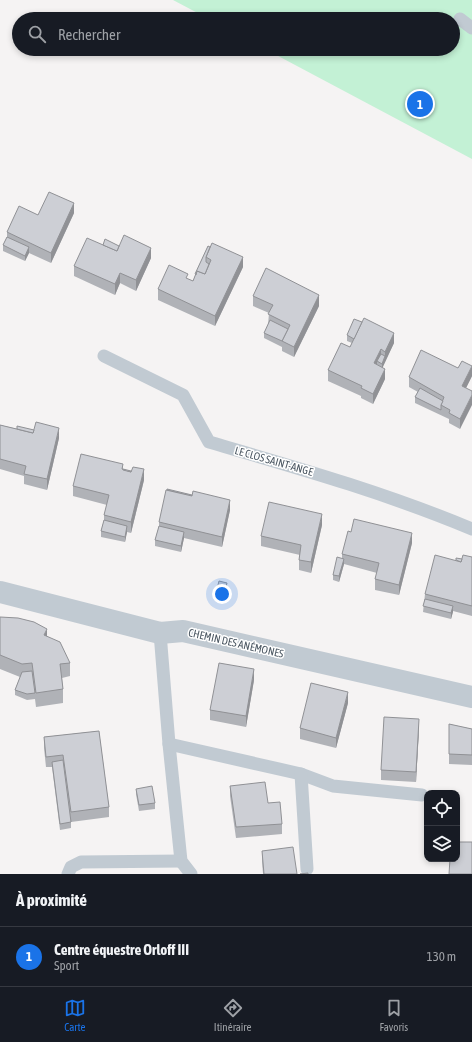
<!DOCTYPE html>
<html lang="fr">
<head>
<meta charset="utf-8">
<style>
	:root { --surface:#171b24; --page:#242831; --text:#f1f3f6; --muted:#9ea1a6; --line:#363941; --accent:#1a73e8 }
	body { margin:0; font-family:"Asap Condensed",sans-serif; background:var(--page); color:var(--text) }
	.controls { position:absolute; right:12px; bottom:12px; display:grid; overflow:hidden; border-radius:8px; box-shadow:0 2px 6px #0003 }
	.controls button { width:36px; height:36px; display:grid; place-items:center; padding:0; border:0; border-bottom:1px solid var(--line); background:var(--surface); color:var(--text); font:20px sans-serif }
	.you { position:absolute; left:222px; top:594px; width:14px; height:14px; margin:-10px; border:3px solid #fff; border-radius:50%; background:#1a73e8; box-shadow:0 0 0 6px #1a73e833 }
	.badge { display:grid; place-items:center; width:26px; height:26px; border-radius:50%; background:var(--accent); color:#fff; font-size:13px; font-weight:700 }
	.pin { position:absolute; translate:-50% -50%; border:2px solid #fff; box-shadow:0 1px 4px #0006 }
	.list { margin:0; padding:0; list-style:none }
	h2 { display:flex; justify-content:space-between; align-items:center; height:52px; margin:0; padding:0 16px; font-size:17px }
	h2 small { font-size:13px; font-weight:400; color:var(--muted) }
	.list li { display:grid; grid-template-columns:26px 1fr auto; gap:12px; align-items:center; box-sizing:border-box; height:60px; padding:0 16px; border-top:1px solid var(--line) }
	.list b { display:block; font-size:15px; white-space:nowrap }
	.list p { margin:0; font-size:13px; white-space:nowrap; color:var(--muted) }
	.list em { font-size:13px; font-style:normal; color:var(--muted) }
	.icon { flex:none; width:22px; height:22px; fill:none; stroke:currentColor; stroke-width:2; stroke-linecap:round; stroke-linejoin:round }
	.map { position:relative; flex:none; width:472px; height:874px; overflow:hidden }
	.search { position:absolute; background:var(--surface); box-shadow:0 2px 6px #0003; left:12px; right:12px; top:12px; height:44px; display:flex; align-items:center; gap:10px; box-sizing:border-box; padding:0 14px; border-radius:22px; color:var(--muted); font-size:15px }
	.sheet { height:112px; background:var(--surface) }
	nav { display:flex; justify-content:space-around; align-items:center; box-sizing:border-box; height:56px; border-top:1px solid var(--line); background:var(--surface); font-size:11px; color:var(--muted) }
	nav a { display:grid; justify-items:center; gap:2px }
	nav .on { color:var(--accent) }
	.map>svg:first-child { display:block }
	.green { fill:#c3f1d5 }
	.lines { fill:none; stroke-linecap:round; stroke-linejoin:round }
	.lane { stroke:#c1cad2; stroke-width:13 }
	.street { stroke:#c1cad2; stroke-width:22 }
	.wall { fill:#b0b2b7 }
	.shaded-wall { fill:#909195 }
	.building { fill:#cdcfd5; stroke:#909195 }
	.labels { text-anchor:middle; stroke-width:3; stroke-linejoin:round; paint-order:stroke }
	.street-label { font-size:11px; fill:#4a5661; stroke:#fff }
</style>
</head>
<body>
<div class="map">
<svg width="472" height="874" viewBox="0 0 472 874">
	<rect width="100%" height="100%" fill="#f5f3f3"/>
	<path class="green" d="M173 0H472V159L265 49H453V19H209Z"/>
	<g class="lines">
		<g class="lane">
			<path d="M460 19 472 28"/>
			<path d="M104 356 183 395 209 442C298 468 386 493 472 529"/>
			<path d="M160 633 169 744 181 861 191 874"/>
			<path d="M169 744 301 774 333 786 422 795"/>
			<path d="M301 774 307 869"/>
			<path d="M68 874 71 867 81 862 181 861"/>
		</g>
		<path class="street" d="M0 592 160 633 183 631 472 697"/>
	</g>
	<g class="wall">
		<path d="M74 213 51 263 29 253 25 261 3 251V245L7 237V232L38 215Z"/>
		<path d="M103 245 119 246 151 258 136 291 120 283 115 295 74 276V266Z"/>
		<path d="M208 246 243 267 215 326 158 300V289L188 279 193 281 195 276V274Z"/>
		<path d="M253 296 319 306 294 357 282 351V347L264 338V333L268 325 269 313 253 306Z"/>
		<path d="M347 335 394 343 382 367 385 379 373 404 361 398V396L328 381V370L350 347 352 343 347 341Z"/>
		<path d="M472 376 466 388 460 429 449 423V419L415 403V397L418 392 409 387V377Z"/>
		<path d="M0 425 59 438 47 490 24 484V476L0 469Z"/>
		<path d="M123 464V469L144 480 131 533 127 532 125 542 101 537V531L104 520V515L107 505 73 496V486Z"/>
		<path d="M230 510 222 547 184 538 181 552 155 546V540L159 526V522Z"/>
		<path d="M322 525 311 573 299 570V560L300 555 261 546V536Z"/>
		<path d="M412 543 399 595 375 590V579L377 573 344 564 339 582 333 580V575L342 558V554Z"/>
		<path d="M472 557V616L453 611 451 619 423 612 425 594 462 559Z"/>
		<path d="M227 588 225 596 217 595V589Z"/>
		<path d="M0 617 47 636 70 663V676L62 678 63 689V703L36 707 35 699 27 700 15 695V690L20 677 0 669Z"/>
		<path d="M254 680 246 727 210 720V710Z"/>
		<path d="M348 703 336 748 300 739V728Z"/>
		<path d="M449 724 472 729V765L449 764Z"/>
		<path d="M419 729 416 782 381 780V770Z"/>
		<path d="M99 731 109 807V817L71 822V828L60 830 52 767H46L44 748V737Z"/>
		<path d="M230 786 268 803 282 824V834L236 838 230 796Z"/>
		<path d="M136 789 155 803V809L139 811 136 794Z"/>
		<path d="M262 851 297 874H263L262 861Z"/>
	</g>
	<g class="shaded-wall">
		<path d="M74 203V213L51 263V253Z"/>
		<path d="M29 247V253L25 261V256Z"/>
		<path d="M151 248V258L136 291V280Z"/>
		<path d="M243 257V267L215 326V316Z"/>
		<path d="M120 273V283L115 295V284Z"/>
		<path d="M319 295V306L294 357V347Z"/>
		<path d="M394 333V343L382 369V364L385 357V352Z"/>
		<path d="M381 349V360L377 361V367L374 363Z"/>
		<path d="M472 366V376L462 396V386Z"/>
		<path d="M385 369V379L373 404V394Z"/>
		<path d="M472 395V405L460 429V419Z"/>
		<path d="M59 428V438L47 490V479Z"/>
		<path d="M144 469V480L131 533V522Z"/>
		<path d="M230 500V510L222 547V537Z"/>
		<path d="M322 514V525L311 573V562Z"/>
		<path d="M127 526V532L125 542V537Z"/>
		<path d="M184 532V538L181 552V546Z"/>
		<path d="M412 533V543L399 595V585Z"/>
		<path d="M344 559V564L339 582V576Z"/>
		<path d="M227 583V588L225 596V591Z"/>
		<path d="M453 606V612L451 619V613Z"/>
		<path d="M47 629V643L44 635Z"/>
		<path d="M254 669V680L246 727V716Z"/>
		<path d="M348 692V703L336 748V738Z"/>
		<path d="M419 719V729L416 782V772Z"/>
	</g>
	<g class="building">
		<path d="M49 192 74 203 51 253 7 232 19 206 38 215Z"/>
		<path d="M124 235 151 248 136 280 120 273 115 284 74 266 87 238 117 251Z"/>
		<path d="M7 237 29 247 25 256 3 245Z"/>
		<path d="M105 239 119 246 117 251 103 245Z"/>
		<path d="M212 243 243 257 215 316 158 289 169 265 188 274 186 278 193 281 197 271 205 274 211 260 206 257Z"/>
		<path d="M208 246 210 247 206 257V262L209 264 205 274 197 271 196 275 195 274Z"/>
		<path d="M266 268 319 295 294 347 282 341 290 325 268 314 273 305 253 296Z"/>
		<path d="M364 318 394 333 385 352 381 349 374 363 385 369 373 394 361 388 362 386 328 370 341 343 350 347Z"/>
		<path d="M354 319 362 322 354 339 347 335Z"/>
		<path d="M270 320 288 329 282 341 264 333Z"/>
		<path d="M421 350 458 368 462 361 472 366 462 386 472 391V395L460 419 449 413 450 410 441 405 444 397 409 377Z"/>
		<path d="M381 354 385 356 382 364 377 361Z"/>
		<path d="M420 388 443 401 441 405V410L415 397Z"/>
		<path d="M36 422 59 428 47 479 24 474 26 466 0 459V425L33 433Z"/>
		<path d="M17 426 34 430 33 433 17 429Z"/>
		<path d="M81 454 123 464 122 469 131 472 133 467 144 469 131 522 104 515 109 495 73 486Z"/>
		<path d="M123 469 131 471V472L123 470Z"/>
		<path d="M167 489 192 495V496L167 490Z"/>
		<path d="M166 490 192 496 193 491 230 500 222 537 159 522Z"/>
		<path d="M269 502 322 514 311 562 299 560 301 545 261 536Z"/>
		<path d="M354 519 412 533 399 585 375 579 379 563 342 554 348 531 351 532Z"/>
		<path d="M104 520 127 526 125 537 101 531Z"/>
		<path d="M159 526 184 532 181 546 155 540Z"/>
		<path d="M435 555 461 562 463 555 472 557V606L425 594Z"/>
		<path d="M337 557 344 559 339 576 333 575Z"/>
		<path d="M456 558 462 559 461 562 456 560Z"/>
		<path d="M219 581 227 583 225 591 217 589Z"/>
		<path d="M425 599 453 606 451 613 423 606Z"/>
		<path d="M0 617 18 618 34 622 47 629 44 635 60 642 70 663 60 664 63 689 36 693 32 663 22 664 0 655Z"/>
		<path d="M219 663 254 669 246 716 210 710Z"/>
		<path d="M32 671 35 693 27 694 15 690 22 672Z"/>
		<path d="M311 683 348 692 336 738 300 728Z"/>
		<path d="M384 717 419 719 416 772 381 770Z"/>
		<path d="M449 724 472 729V755L449 754Z"/>
		<path d="M99 731 109 807 71 812 63 755 46 757 44 737Z"/>
		<path d="M63 760 71 822 60 824 52 762Z"/>
		<path d="M265 782 268 803 280 802 282 824 236 827 230 786Z"/>
		<path d="M152 786 155 803 139 805 136 789Z"/>
		<path d="M457 842H472V874H449L450 859H457Z"/>
		<path d="M293 847 297 874H264L262 851Z"/>
		<path d="M308 873V874H300Z"/>
	</g>
	<g class="labels">
		<g class="street-label">
			<text transform="translate(274 461) rotate(16)" y="4">LE CLOS SAINT-ANGE</text>
			<text transform="translate(236 643) rotate(13)" y="4">CHEMIN DES ANÉMONES</text>
		</g>
	</g>
</svg>
<div class="controls">
<button><svg class="icon" aria-label="locate" viewBox="0 0 24 24"><circle cx="12" cy="12" r="6"/><path d="M12 2v4M12 18v4M2 12h4M18 12h4"/></svg></button>
<button><svg class="icon" aria-label="layers" viewBox="0 0 24 24"><path d="M12 4l9 5-9 5-9-5zM3 14l9 5 9-5"/></svg></button>
</div>
<div class="you"></div>
<div class="pin badge" style="left:420px;top:104px">1</div>
<div class="search"><svg class="icon" aria-label="search" viewBox="0 0 24 24"><circle cx="10" cy="10" r="6"/><path d="M15 15l6 6"/></svg>Rechercher</div>
</div>
<section class="sheet">
<h2>À proximité<small></small></h2>
<ul class="list">
<li><span class="badge">1</span><div><b>Centre équestre Orloff III</b><p>Sport</p></div><em>130 m</em></li>
</ul>
</section>
<nav>
<a class="on"><svg class="icon" aria-label="map" viewBox="0 0 24 24"><path d="M3 6l6-2 6 2 6-2v14l-6 2-6-2-6 2zM9 4v14M15 6v14"/></svg>Carte</a>
<a><svg class="icon" aria-label="directions" viewBox="0 0 24 24"><path d="M12 3l9 9-9 9-9-9zM9 14v-3h6M13 9l2 2-2 2"/></svg>Itinéraire</a>
<a><svg class="icon" aria-label="saved" viewBox="0 0 24 24"><path d="M7 4h10v16l-5-4-5 4z"/></svg>Favoris</a>
</nav>
</body>
</html>
